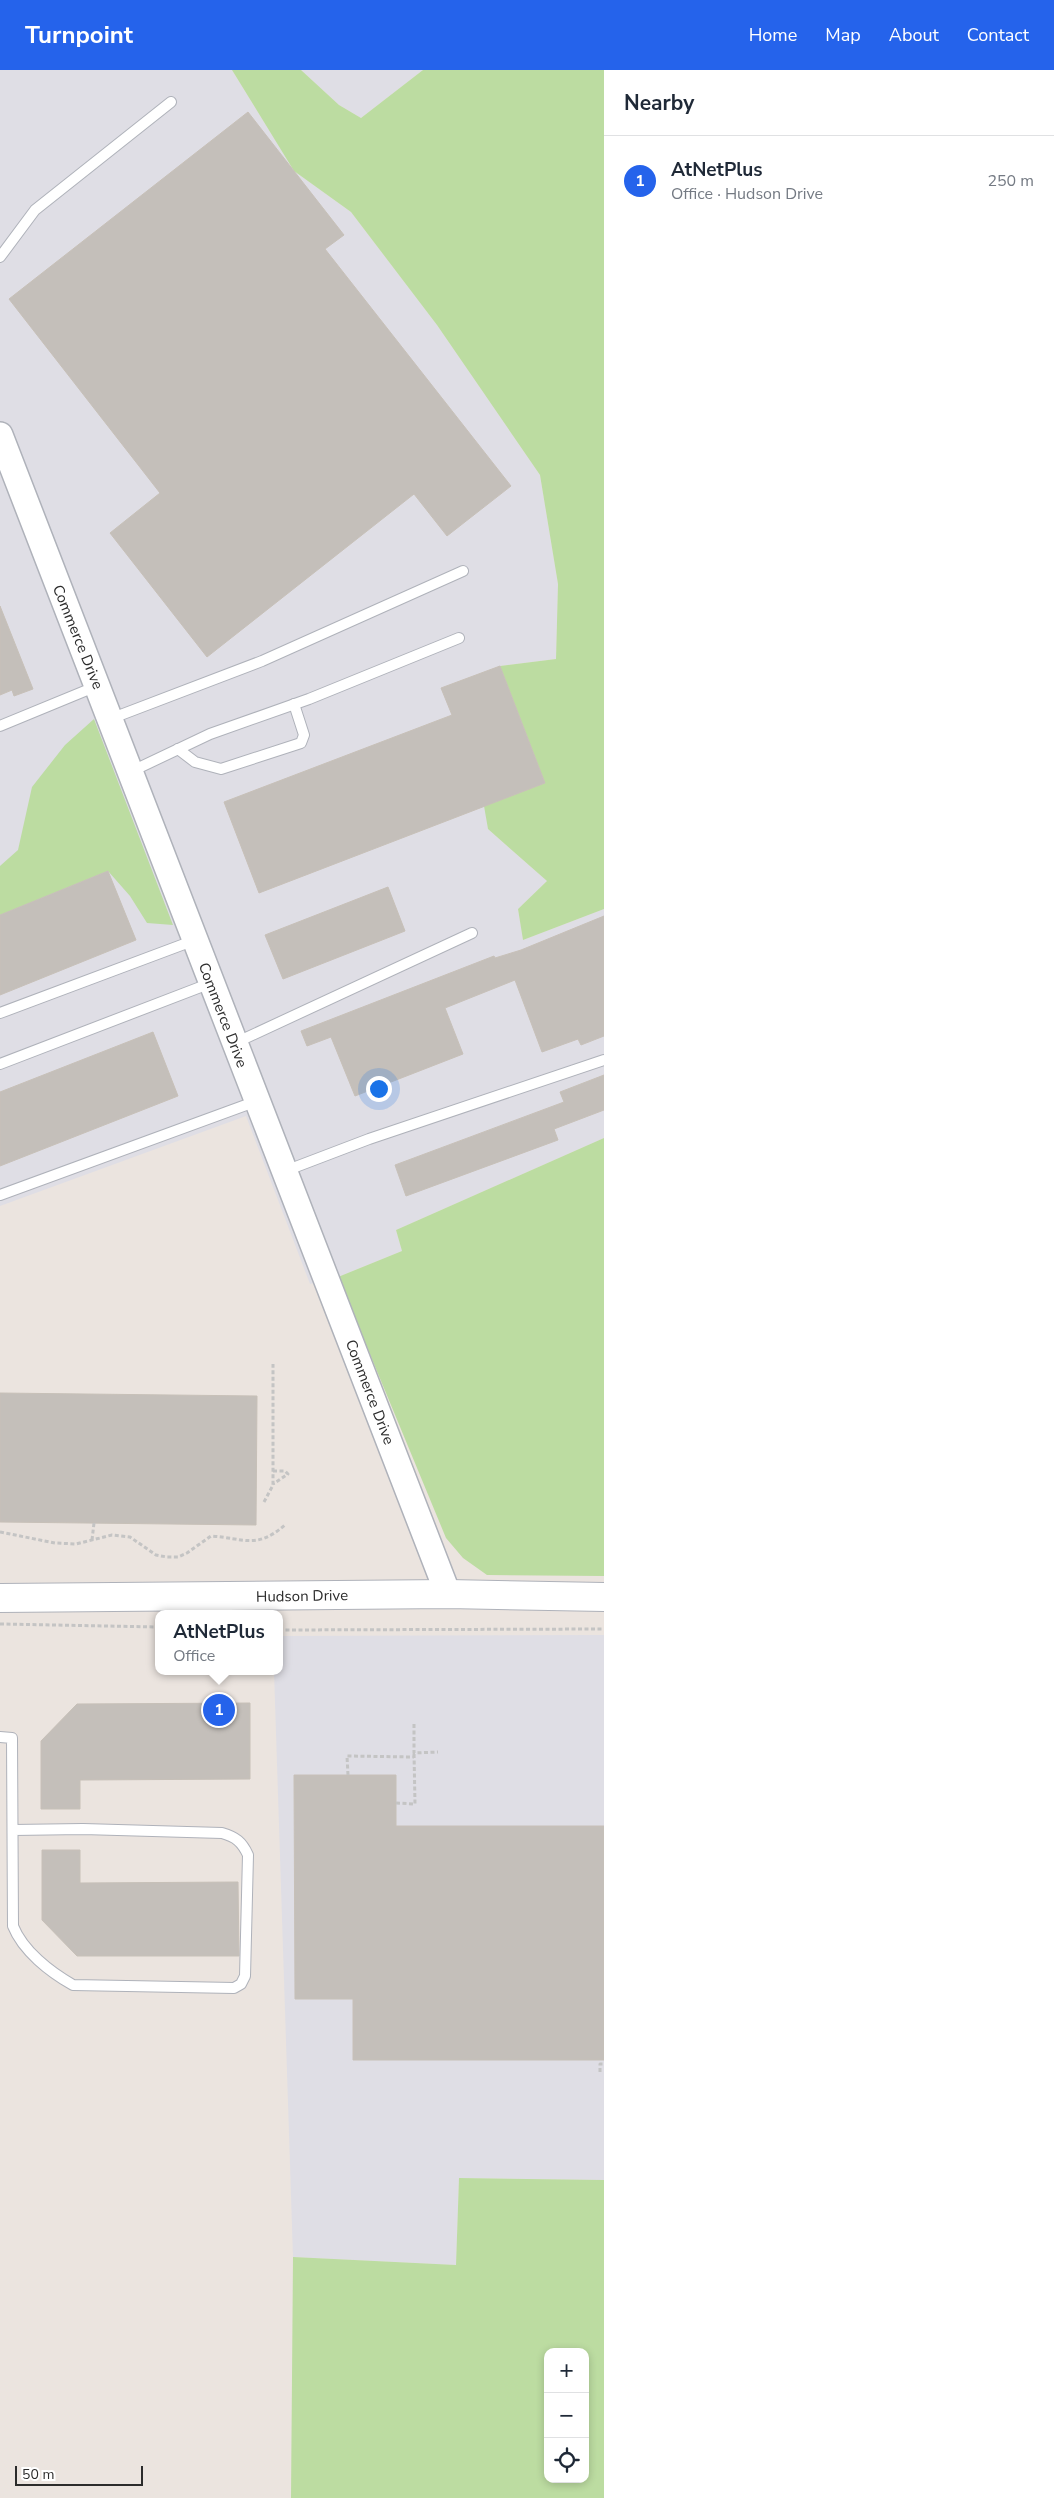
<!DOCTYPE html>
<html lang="en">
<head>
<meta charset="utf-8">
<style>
	:root { --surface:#fff; --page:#f2f2f3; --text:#1f2937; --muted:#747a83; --line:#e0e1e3; --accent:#2563eb }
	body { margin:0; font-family:"Nunito Sans",sans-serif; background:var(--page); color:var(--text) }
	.controls { position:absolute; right:15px; bottom:15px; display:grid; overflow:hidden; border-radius:10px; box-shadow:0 2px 8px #0003 }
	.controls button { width:45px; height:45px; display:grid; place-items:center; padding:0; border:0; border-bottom:1px solid var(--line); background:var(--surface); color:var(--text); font:25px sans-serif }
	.scale { position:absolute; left:15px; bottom:12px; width:128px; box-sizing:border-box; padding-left:5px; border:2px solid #2b2b2b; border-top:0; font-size:14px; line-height:18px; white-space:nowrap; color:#2b2b2b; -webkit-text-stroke:4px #fff; paint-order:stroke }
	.you { position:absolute; left:378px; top:1018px; width:18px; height:18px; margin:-12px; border:4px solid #fff; border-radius:50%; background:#1a73e8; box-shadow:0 0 0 8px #1a73e833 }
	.badge { display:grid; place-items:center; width:32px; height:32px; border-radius:50%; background:var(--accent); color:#fff; font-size:16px; font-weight:700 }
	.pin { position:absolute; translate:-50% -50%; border:2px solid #fff; box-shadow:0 1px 5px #0006 }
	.popup { position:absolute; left:155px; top:1540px; width:128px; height:65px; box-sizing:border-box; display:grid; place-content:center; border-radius:10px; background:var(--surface); filter:drop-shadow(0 1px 4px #0005); font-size:16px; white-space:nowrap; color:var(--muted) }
	.popup b { font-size:19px; color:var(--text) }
	.popup::after { content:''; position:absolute; left:50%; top:100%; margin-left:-10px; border:10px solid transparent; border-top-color:var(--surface) }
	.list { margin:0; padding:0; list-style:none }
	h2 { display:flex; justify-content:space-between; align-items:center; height:65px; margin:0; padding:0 20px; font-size:21px }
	h2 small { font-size:16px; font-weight:400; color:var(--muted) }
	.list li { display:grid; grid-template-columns:32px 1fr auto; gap:15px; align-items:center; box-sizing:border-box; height:90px; padding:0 20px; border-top:1px solid var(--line) }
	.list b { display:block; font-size:19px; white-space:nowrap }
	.list p { margin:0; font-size:16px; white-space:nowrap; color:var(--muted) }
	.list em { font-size:16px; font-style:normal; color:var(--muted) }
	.icon { flex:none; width:28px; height:28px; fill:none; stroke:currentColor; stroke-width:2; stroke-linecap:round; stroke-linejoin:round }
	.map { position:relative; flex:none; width:604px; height:2428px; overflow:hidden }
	header { display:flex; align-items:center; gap:30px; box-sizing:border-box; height:70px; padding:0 25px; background:var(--accent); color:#fff }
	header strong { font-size:24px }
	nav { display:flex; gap:28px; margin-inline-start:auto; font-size:18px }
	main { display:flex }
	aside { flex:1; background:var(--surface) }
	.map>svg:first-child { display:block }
	.industrial { fill:#dfdee5 }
	.green { fill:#bcdca1; fill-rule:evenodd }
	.building { fill:#c4bfba; stroke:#c7c0b8 }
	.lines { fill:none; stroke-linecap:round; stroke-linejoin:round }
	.service-casing { stroke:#afb2ba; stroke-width:12 }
	.tertiary-casing { stroke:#afb2ba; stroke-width:28 }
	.secondary-casing { stroke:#afb2ba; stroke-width:30 }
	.path { stroke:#c4c4c4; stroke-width:3; stroke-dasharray:4 2.5; stroke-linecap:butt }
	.service { stroke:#fff; stroke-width:10 }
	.tertiary { stroke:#fff; stroke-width:25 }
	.secondary { stroke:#fff; stroke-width:28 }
	.labels { text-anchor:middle; stroke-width:4; stroke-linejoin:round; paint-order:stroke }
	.street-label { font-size:15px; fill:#2b2b2b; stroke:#fff }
</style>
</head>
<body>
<header>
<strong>Turnpoint</strong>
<nav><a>Home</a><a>Map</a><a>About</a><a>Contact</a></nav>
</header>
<main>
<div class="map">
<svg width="604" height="2428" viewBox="0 0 604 2428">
	<rect width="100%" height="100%" fill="#ebe4df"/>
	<g class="industrial">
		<path d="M0 0H232L294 101 351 142 437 255 540 405 558 514 556 589 500 596 545 713 485 736 488 759 547 811 518 839 523 870 604 839V1068L396 1160 402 1181 338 1207 310 1214 246 1046 0 1136Z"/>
		<path d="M301 0H423L361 48 339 35Z"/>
		<path d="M604 1565V2110L459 2108 456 2195 293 2187 274 1601H279V1566Z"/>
	</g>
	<g class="green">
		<path d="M232 0H301L339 35 361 48 423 0H604V839L523 870 518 839 547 811 488 759 484 736 545 713 500 596 556 589 558 514 540 405 437 255 351 142 294 101Z"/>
		<path d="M94 649 173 855 147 853 130 826 108 801 0 845V796L18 780 32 717 65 675Z"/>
		<path d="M604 1068V1506L487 1505 463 1488 446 1468 338 1207 402 1181 396 1160Z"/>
		<path d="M459 2108 604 2110V2428H291L293 2187 456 2195ZM548 2282H585V2409H548Z"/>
	</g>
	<g class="building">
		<path d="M248 42 344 165 325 179 511 416 447 466 414 424 207 587 110 463 160 423 9 229Z"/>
		<path d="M0 536 33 619 14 626 12 620 0 625Z"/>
		<path d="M500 596 545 713 259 823 224 732 452 645 441 618Z"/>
		<path d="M108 801 136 870 0 925V845Z"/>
		<path d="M388 817 405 861 283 909 265 865Z"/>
		<path d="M604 846V966L581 975 578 969 542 982 515 910 445 938 463 984 355 1026 331 967 307 976 301 961 494 886 495 888 521 880Z"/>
		<path d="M153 962 178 1026 0 1096V1022Z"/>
		<path d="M604 1005V1040L554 1059 558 1070 406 1126 395 1095 564 1032 560 1022Z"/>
		<path d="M0 1323 257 1326 256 1455 0 1452Z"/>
		<path d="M250 1633V1709L80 1710V1739H41V1671L77 1634Z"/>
		<path d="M294 1705H396V1756H604V1990H353V1929H295Z"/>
		<path d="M42 1780H80V1813L238 1812 239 1886H77L42 1850Z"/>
	</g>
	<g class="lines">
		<defs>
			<g id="service">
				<path d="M0 187 35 140 171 32"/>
				<path d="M110 649 262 591 463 501"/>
				<path d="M0 656 97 616"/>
				<path d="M178 679 195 692 221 699 301 673 304 665 294 634"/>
				<path d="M130 702 210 664 309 629 459 568"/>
				<path d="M0 943 195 870"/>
				<path d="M235 973 472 863"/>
				<path d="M0 994 211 913"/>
				<path d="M285 1101 369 1069 604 990"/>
				<path d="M0 1125 257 1031"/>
				<path d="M0 1667 12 1668 13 1856C23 1881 50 1902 73 1915L234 1918 241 1914 245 1906 248 1785C242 1772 236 1767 222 1763L83 1759 13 1760"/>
			</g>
			<path id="tertiary" d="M0 365 448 1524"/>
			<path id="secondary" d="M0 1528 448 1524 604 1527"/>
		</defs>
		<use href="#service" class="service-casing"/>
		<use href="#tertiary" class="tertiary-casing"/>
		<use href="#secondary" class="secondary-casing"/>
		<g class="path">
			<path d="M273 1401H285L288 1404 273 1414"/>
			<path d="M264 1432 273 1415V1294"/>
			<path d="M0 1462 55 1473 76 1474 112 1465 130 1467 156 1485 167 1487H178L187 1483 211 1466C244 1468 256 1480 285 1455"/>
			<path d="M92 1470 94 1453"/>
			<path d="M0 1554 159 1557"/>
			<path d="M279 1560 604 1559"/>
			<path d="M414 1654V1683L438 1682"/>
			<path d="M348 1705 347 1686 414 1687"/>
			<path d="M396 1733 415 1734 414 1683"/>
			<path d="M600 2002V1994H604"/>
		</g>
		<use href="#service" class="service"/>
		<use href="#tertiary" class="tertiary"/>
		<use href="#secondary" class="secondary"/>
	</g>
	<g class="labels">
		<g class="street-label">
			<text transform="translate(78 567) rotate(68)" y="5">Commerce Drive</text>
			<text transform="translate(223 945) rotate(69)" y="5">Commerce Drive</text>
			<text transform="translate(370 1322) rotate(69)" y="5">Commerce Drive</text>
			<text transform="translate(302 1526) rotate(-1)" y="5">Hudson Drive</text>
		</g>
	</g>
</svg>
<div class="controls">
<button>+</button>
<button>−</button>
<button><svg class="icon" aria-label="locate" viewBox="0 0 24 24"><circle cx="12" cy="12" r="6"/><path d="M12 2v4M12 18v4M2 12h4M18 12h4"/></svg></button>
</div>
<div class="scale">50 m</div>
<div class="you"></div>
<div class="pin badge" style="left:219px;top:1640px">1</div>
<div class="popup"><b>AtNetPlus</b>Office</div>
</div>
<aside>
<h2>Nearby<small></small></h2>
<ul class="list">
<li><span class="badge">1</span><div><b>AtNetPlus</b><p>Office · Hudson Drive</p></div><em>250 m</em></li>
</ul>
</aside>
</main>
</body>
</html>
